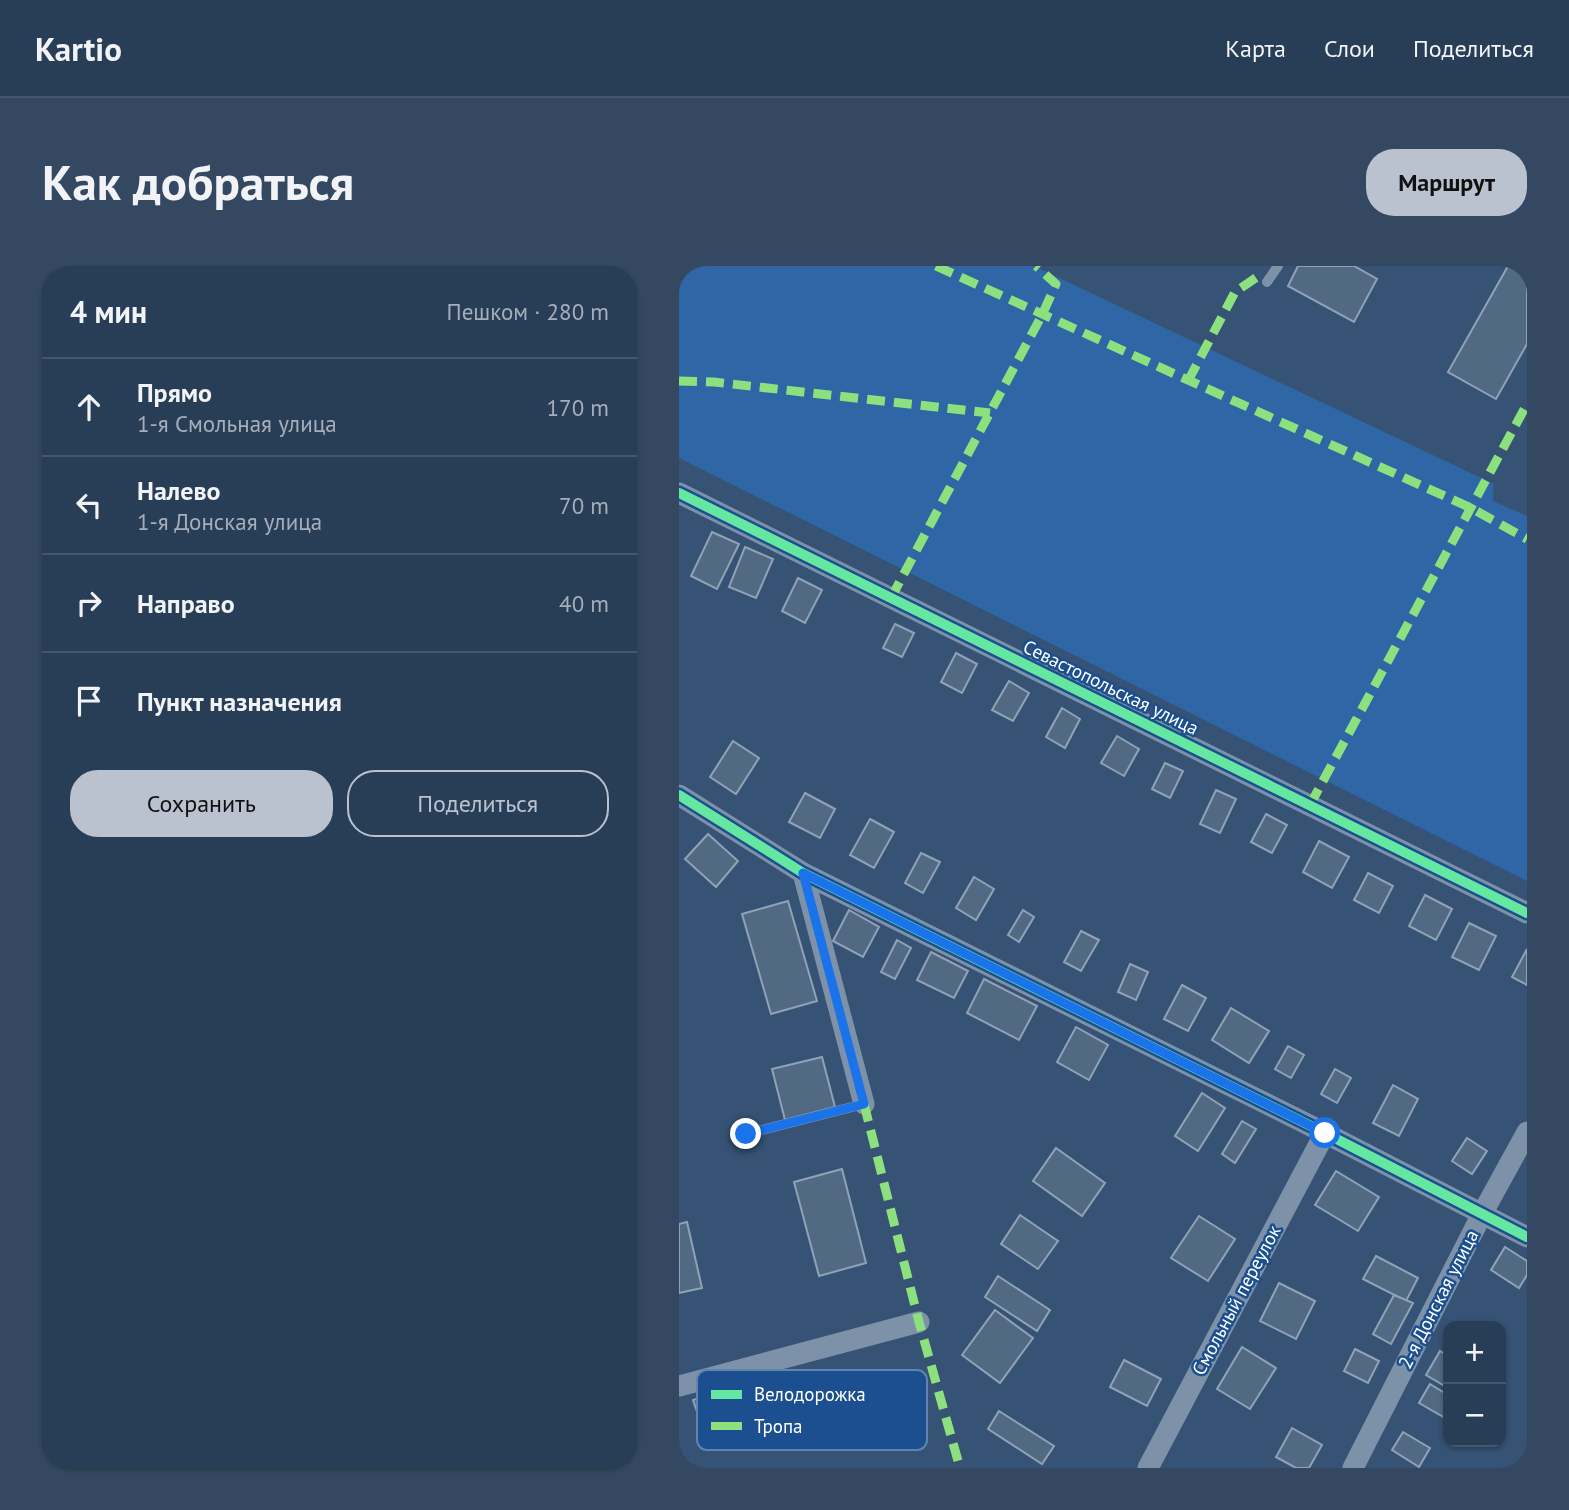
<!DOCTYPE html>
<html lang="ru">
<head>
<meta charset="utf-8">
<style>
	:root { --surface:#283e57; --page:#344961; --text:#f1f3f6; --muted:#a5aeba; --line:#44576d; --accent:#b9c2ce }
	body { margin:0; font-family:"PT Sans",sans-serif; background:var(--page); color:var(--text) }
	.controls { position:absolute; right:21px; bottom:21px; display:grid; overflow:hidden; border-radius:14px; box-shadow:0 2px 5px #0004 }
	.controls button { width:63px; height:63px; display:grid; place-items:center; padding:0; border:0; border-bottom:2px solid var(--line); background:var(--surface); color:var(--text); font:35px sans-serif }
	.stop { position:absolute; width:21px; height:21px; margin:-16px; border:5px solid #1a73e8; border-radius:50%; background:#fff }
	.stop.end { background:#1a73e8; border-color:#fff; box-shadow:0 2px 7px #0008 }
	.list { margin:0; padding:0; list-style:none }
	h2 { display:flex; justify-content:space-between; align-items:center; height:91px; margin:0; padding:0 28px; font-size:30px }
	h2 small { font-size:23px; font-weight:400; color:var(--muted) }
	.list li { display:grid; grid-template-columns:46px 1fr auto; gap:21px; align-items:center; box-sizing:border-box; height:98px; padding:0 28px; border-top:2px solid var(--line) }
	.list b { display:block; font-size:26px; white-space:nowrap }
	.list p { margin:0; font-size:23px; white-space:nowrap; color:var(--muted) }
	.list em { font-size:23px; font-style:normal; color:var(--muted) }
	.actions { display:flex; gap:14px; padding:21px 28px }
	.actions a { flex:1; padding:16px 0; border:2px solid var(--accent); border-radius:28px; text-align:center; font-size:24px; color:var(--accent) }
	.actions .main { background:var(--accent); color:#111 }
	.icon { flex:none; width:38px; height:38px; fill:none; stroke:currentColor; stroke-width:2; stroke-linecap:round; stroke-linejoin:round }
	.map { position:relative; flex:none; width:848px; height:1202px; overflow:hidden; border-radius:28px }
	header { display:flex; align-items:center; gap:42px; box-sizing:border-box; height:98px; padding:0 35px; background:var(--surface); border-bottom:2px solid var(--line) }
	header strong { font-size:33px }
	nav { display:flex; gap:38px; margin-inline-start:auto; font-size:24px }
	.intro { display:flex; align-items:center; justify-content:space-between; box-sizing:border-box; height:168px; padding:0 42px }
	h1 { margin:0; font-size:49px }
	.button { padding:18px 32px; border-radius:28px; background:var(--accent); color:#111; font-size:24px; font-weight:700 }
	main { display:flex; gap:42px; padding:0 42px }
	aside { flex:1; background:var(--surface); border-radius:28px; box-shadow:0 2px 5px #0004 }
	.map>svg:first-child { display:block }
	.green { fill:#2f66a5 }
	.building { fill:#526984; stroke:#92a2b6; stroke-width:2 }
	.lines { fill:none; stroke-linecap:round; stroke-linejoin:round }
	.lane { stroke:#7d92a8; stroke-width:10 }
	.street { stroke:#7d92a8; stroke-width:21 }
	.quiet { stroke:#8de07e; stroke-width:9; stroke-dasharray:18 9; stroke-linecap:butt }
	.cycleway-casing { stroke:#1b4f8f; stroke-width:15 }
	.cycleway { stroke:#66e7a1; stroke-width:10 }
	.route { stroke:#1a73e8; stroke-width:9 }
	.labels { text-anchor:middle; stroke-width:5; stroke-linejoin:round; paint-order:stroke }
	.street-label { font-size:19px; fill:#fff; stroke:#1b4f8f }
	.key { fill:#1b4f8f; stroke:#5f84b1; stroke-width:2 }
	.key-label { font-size:19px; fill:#fff }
</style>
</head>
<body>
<header>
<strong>Kartio</strong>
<nav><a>Карта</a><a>Слои</a><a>Поделиться</a></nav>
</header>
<div class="intro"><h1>Как добраться</h1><a class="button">Маршрут</a></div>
<main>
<aside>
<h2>4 мин<small>Пешком · 280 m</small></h2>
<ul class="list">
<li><svg class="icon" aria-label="ahead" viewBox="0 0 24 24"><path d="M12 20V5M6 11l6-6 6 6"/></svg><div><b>Прямо</b><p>1-я Смольная улица</p></div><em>170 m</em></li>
<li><svg class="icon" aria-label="left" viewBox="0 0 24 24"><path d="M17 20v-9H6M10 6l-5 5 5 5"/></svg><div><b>Налево</b><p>1-я Донская улица</p></div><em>70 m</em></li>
<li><svg class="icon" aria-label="right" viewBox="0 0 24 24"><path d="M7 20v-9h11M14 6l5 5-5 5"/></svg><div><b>Направо</b></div><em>40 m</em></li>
<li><svg class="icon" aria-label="arrive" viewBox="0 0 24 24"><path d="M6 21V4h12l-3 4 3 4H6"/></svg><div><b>Пункт назначения</b></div></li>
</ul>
<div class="actions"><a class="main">Сохранить</a><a>Поделиться</a></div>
</aside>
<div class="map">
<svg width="848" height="1202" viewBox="0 0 848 1202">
	<rect width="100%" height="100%" fill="#365274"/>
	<path class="green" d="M0 0H355L815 218 814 235 848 250V615L0 192Z"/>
	<g class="building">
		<path d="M619 0H675L698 13 675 56 609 20Z"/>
		<path d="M829 0H848V78L817 133 769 106Z"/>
		<path d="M33 266 60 278 38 323 12 310Z"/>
		<path d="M66 281 94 293 77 332 50 321Z"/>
		<path d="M119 312 143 324 126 357 103 345Z"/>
		<path d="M216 358 235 367 223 391 204 382Z"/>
		<path d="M277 387 298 398 283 427 262 416Z"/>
		<path d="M330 415 350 427 334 455 313 444Z"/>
		<path d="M383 442 401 453 386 482 367 471Z"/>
		<path d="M438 470 460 483 445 510 422 497Z"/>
		<path d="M54 475 80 492 57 528 31 511Z"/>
		<path d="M486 497 504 505 491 532 473 523Z"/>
		<path d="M537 524 557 533 541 567 521 558Z"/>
		<path d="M126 527 156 543 141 572 110 556Z"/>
		<path d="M587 548 608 559 593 587 572 576Z"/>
		<path d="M191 553 215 566 195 602 171 589Z"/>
		<path d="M29 568 59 595 37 621 6 593Z"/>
		<path d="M640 575 670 591 653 622 624 606Z"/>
		<path d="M242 587 261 596 244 627 226 617Z"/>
		<path d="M689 607 714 620 700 647 675 634Z"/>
		<path d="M295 611 315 623 297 654 277 642Z"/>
		<path d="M746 629 773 643 757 674 730 660Z"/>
		<path d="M109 635 138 735 92 748 63 648Z"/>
		<path d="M170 644 200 661 184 691 154 675Z"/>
		<path d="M344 644 355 651 340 676 329 669Z"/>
		<path d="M790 657 817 670 800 704 773 691Z"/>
		<path d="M402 665 420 674 402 705 385 696Z"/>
		<path d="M218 674 232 682 216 713 202 706Z"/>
		<path d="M848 683V719L833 711Z"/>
		<path d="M252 686 289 705 275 732 238 714Z"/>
		<path d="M451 698 469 706 457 734 439 726Z"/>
		<path d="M305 713 358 740 340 774 288 747Z"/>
		<path d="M503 719 527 732 509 765 485 753Z"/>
		<path d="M552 742 590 765 570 797 533 774Z"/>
		<path d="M397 761 429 779 410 814 378 796Z"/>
		<path d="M609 780 625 789 612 812 596 803Z"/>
		<path d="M143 791 156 841 106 854 93 803Z"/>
		<path d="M656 803 672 812 658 837 642 828Z"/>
		<path d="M714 819 739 833 720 870 694 857Z"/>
		<path d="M523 827 546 842 519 885 496 870Z"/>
		<path d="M563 855 577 863 556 897 543 888Z"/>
		<path d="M788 872 808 885 793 908 773 895Z"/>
		<path d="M377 882 426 917 403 950 354 915Z"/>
		<path d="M163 903 187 997 140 1010 115 916Z"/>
		<path d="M657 905 700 931 679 965 636 939Z"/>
		<path d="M341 949 379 975 359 1003 322 978Z"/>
		<path d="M520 950 556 973 529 1015 492 992Z"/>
		<path d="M8 956 23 1022 0 1027V958Z"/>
		<path d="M826 981 848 995V1009L840 1022 812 1004Z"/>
		<path d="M697 990 739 1012 727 1035 684 1013Z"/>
		<path d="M319 1010 371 1044 358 1065 306 1031Z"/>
		<path d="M600 1017 636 1035 617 1073 581 1055Z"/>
		<path d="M715 1029 734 1037 712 1078 694 1068Z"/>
		<path d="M316 1044 354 1072 321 1117 283 1089Z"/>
		<path d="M563 1081 597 1102 571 1143 538 1123Z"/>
		<path d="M676 1083 700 1095 689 1117 665 1105Z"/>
		<path d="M761 1085 769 1090V1122L747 1109Z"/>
		<path d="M445 1094 482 1113 468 1140 431 1121Z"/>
		<path d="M751 1118 769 1129 768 1153 740 1137Z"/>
		<path d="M52 1121 60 1144 22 1157 14 1134Z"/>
		<path d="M320 1145 375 1180 363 1198 309 1163Z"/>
		<path d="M613 1162 643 1179 630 1202H617L597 1191Z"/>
		<path d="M724 1166 751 1182 740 1201 713 1184Z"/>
	</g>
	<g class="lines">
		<g class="lane">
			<path d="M588 16 599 0"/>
			<path d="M67 868 185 838"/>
		</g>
		<g class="street">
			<path d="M0 227 848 647"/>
			<path d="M0 529 124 607 646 867 848 971"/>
			<path d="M124 607 185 838"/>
			<path d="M0 1120 240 1056"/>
			<path d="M469 1202 646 867"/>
			<path d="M674 1202 803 948 848 866"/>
		</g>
		<g class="quiet">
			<path d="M257 0 792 242 848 273"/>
			<path d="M0 115 35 116 311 147"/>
			<path d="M509 115 556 26 578 11"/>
			<path d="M212 332 363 49 377 18 357 0"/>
			<path d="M631 539 848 138"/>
			<path d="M185 838 240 1056 281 1202"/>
		</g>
		<defs>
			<g id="cycleway">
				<path d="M0 227 848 647"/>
				<path d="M0 529 124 607 646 867 848 971"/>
			</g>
		</defs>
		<use href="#cycleway" class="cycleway-casing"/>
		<use href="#cycleway" class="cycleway"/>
	</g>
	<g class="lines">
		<path class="route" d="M67 868 185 838 124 607 646 867"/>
	</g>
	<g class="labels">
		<g class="street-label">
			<text transform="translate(432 421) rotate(26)" y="7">Севастопольская улица</text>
			<text transform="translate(759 1033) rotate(-63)" y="7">2-я Донская улица</text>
			<text transform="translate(557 1034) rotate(-62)" y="7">Смольный переулок</text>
		</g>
	</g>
	<rect x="18" y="1104" width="230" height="80" rx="10" class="key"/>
	<rect x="32" y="1124" width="31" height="9" fill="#66e7a1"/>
	<rect x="32" y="1156" width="31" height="8" fill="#8de07e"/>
	<g class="key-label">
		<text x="75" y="1135">Велодорожка</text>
		<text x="75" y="1167">Тропа</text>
	</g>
</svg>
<div class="controls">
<button>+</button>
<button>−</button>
</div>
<div class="stop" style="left:646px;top:867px"></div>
<div class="stop end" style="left:67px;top:868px"></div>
</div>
</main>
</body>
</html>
